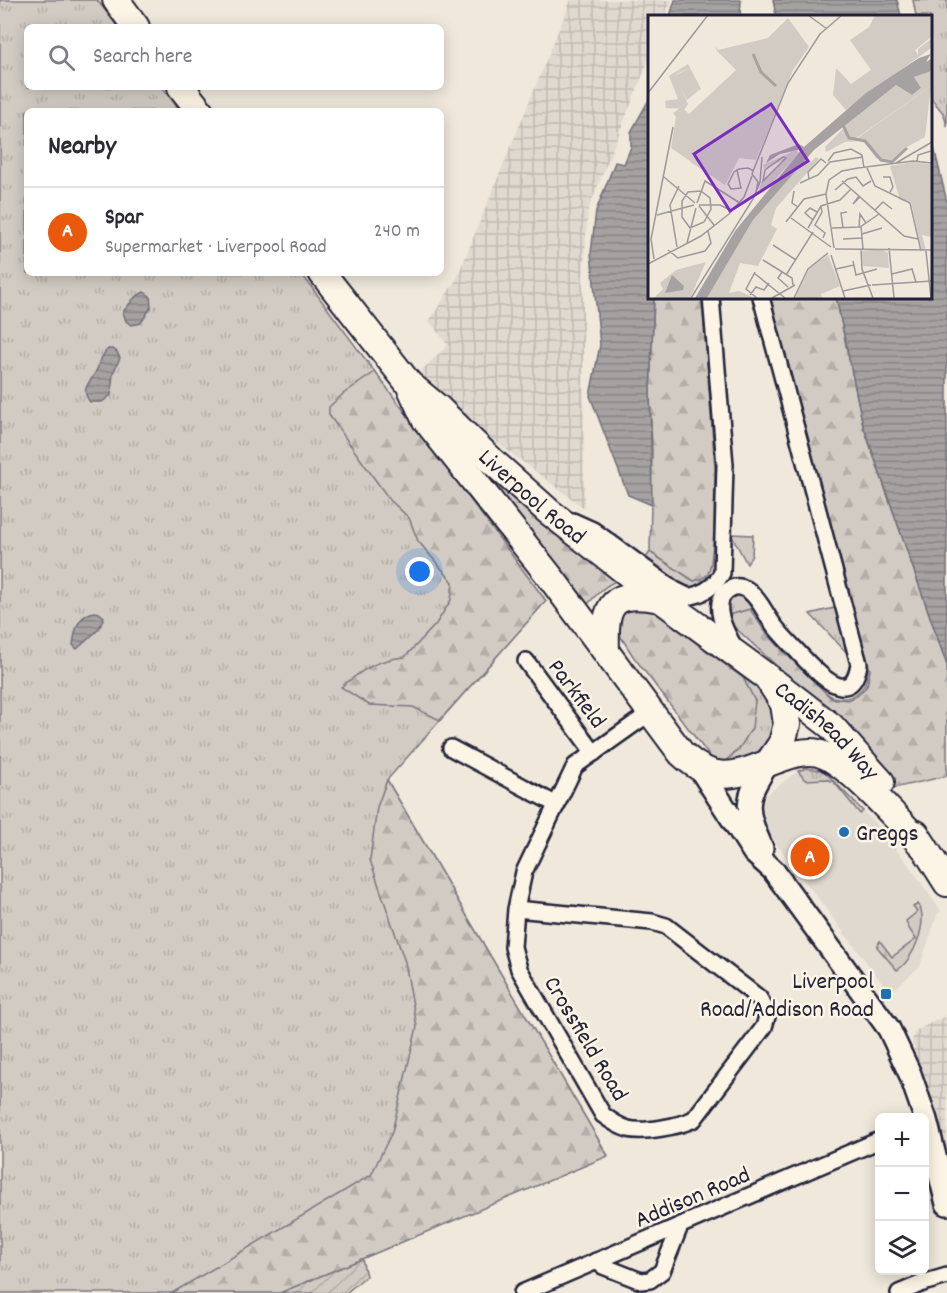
<!DOCTYPE html>
<html lang="en">
<head>
<meta charset="utf-8">
<style>
	:root { --surface:#fff; --page:#f2f2f3; --text:#2b2b33; --muted:#7c7c81; --line:#e1e1e2; --accent:#ea580c }
	body { margin:0; font-family:Dekko,sans-serif; background:var(--page); color:var(--text) }
	.controls { position:absolute; right:18px; bottom:18px; display:grid; overflow:hidden; border-radius:9px; box-shadow:0 3px 15px #0003 }
	.controls button { width:54px; height:54px; display:grid; place-items:center; padding:0; border:0; border-bottom:2px solid var(--line); background:var(--surface); color:var(--text); font:30px sans-serif }
	.you { position:absolute; left:420px; top:572px; width:21px; height:21px; margin:-15px; border:4px solid #fff; border-radius:50%; background:#1a73e8; box-shadow:0 0 0 9px #1a73e833 }
	.badge { display:grid; place-items:center; width:39px; height:39px; border-radius:50%; background:var(--accent); color:#fff; font-size:20px; font-weight:700 }
	.pin { position:absolute; translate:-50% -50%; border:3px solid #fff; box-shadow:0 2px 6px #0006 }
	.list { margin:0; padding:0; list-style:none }
	h2 { display:flex; justify-content:space-between; align-items:center; height:78px; margin:0; padding:0 24px; font-size:26px }
	h2 small { font-size:20px; font-weight:400; color:var(--muted) }
	.list li { display:grid; grid-template-columns:39px 1fr auto; gap:18px; align-items:center; box-sizing:border-box; height:90px; padding:0 24px; border-top:2px solid var(--line) }
	.list b { display:block; font-size:22px; white-space:nowrap }
	.list p { margin:0; font-size:20px; white-space:nowrap; color:var(--muted) }
	.list em { font-size:20px; font-style:normal; color:var(--muted) }
	.icon { flex:none; width:33px; height:33px; fill:none; stroke:currentColor; stroke-width:2; stroke-linecap:round; stroke-linejoin:round }
	.map { position:relative; flex:none; width:947px; height:1293px; overflow:hidden }
	.search { position:absolute; background:var(--surface); box-shadow:0 3px 15px #0003; left:24px; top:24px; width:420px; height:66px; display:flex; align-items:center; gap:15px; box-sizing:border-box; padding:0 21px; border-radius:9px; color:var(--muted); font-size:22px }
	.panel { position:absolute; background:var(--surface); box-shadow:0 3px 15px #0003; left:24px; top:108px; width:420px; height:168px; border-radius:9px }
	.map>svg:first-child { display:block }
	.built { fill:#e0d9cf }
	.industrial { fill:url(#industrial-grid) }
	.grass { fill:url(#grass-tufts); stroke:#7a767f; stroke-width:1.5 }
	.forest { fill:url(#forest-firs); stroke:#7a767f; stroke-width:1.5 }
	.garden { fill:url(#garden-furrows); stroke:#7a767f; stroke-width:1.5 }
	.water { fill:url(#water-rules); stroke:#716f79; stroke-width:1.5 }
	.lines { fill:none; stroke-linecap:round; stroke-linejoin:round }
	.minor-casing { stroke:#22223b; stroke-width:20 }
	.secondary-casing { stroke:#22223b; stroke-width:26 }
	.trunk-casing { stroke:#22223b; stroke-width:30 }
	.minor { stroke:#fcf5e5; stroke-width:15 }
	.secondary { stroke:#fcf5e5; stroke-width:21 }
	.trunk { stroke:#fcf5e5; stroke-width:26 }
	.poi-dot { fill:#1f6fb2; stroke:#fcf5e5; stroke-width:2 }
	.labels { text-anchor:middle; stroke-width:5; stroke-linejoin:round; paint-order:stroke }
	.street-label { font-size:24px; fill:#22223b; stroke:#fcf5e5 }
	.poi-label { font-size:24px; fill:#22223b; stroke:#fcf5e5; text-anchor:start }
	.inset-river { fill:none; stroke:#a6a2a2; stroke-width:3 }
	.inset-road { fill:none; stroke:#9d999b; stroke-width:1.5 }
	.view { fill:#7b2cbf; fill-opacity:0.15; stroke:#7b2cbf; stroke-width:3 }
	.inset-edge { fill:none; stroke:#22223b; stroke-width:3 }
</style>
</head>
<body>
<div class="map">
<svg width="947" height="1293" viewBox="0 0 947 1293">
	<defs>
		<pattern id="industrial-grid" width="8" height="8" patternUnits="userSpaceOnUse" patternTransform="scale(1.5)"><rect width="8" height="8" fill="#e0d9cf"/><path d="M0 4h8M4 0v8" fill="none" stroke="#c0bab3"/></pattern>
		<pattern id="grass-tufts" width="24" height="20" patternUnits="userSpaceOnUse" patternTransform="scale(1.5)"><rect width="24" height="20" fill="#d1cbc3"/><path d="M3 7l-1-3M5 7V3M7 7l1-3M15 17l-1-3M17 17v-4M19 17l1-3" fill="none" stroke="#b3aea8"/></pattern>
		<pattern id="forest-firs" width="22" height="20" patternUnits="userSpaceOnUse" patternTransform="scale(1.5)"><rect width="22" height="20" fill="#d1cbc3"/><path d="M5 1l3.5 6h-7zM16 11l3.5 6h-7z" fill="#b3aea8"/></pattern>
		<pattern id="garden-furrows" width="10" height="10" patternUnits="userSpaceOnUse" patternTransform="scale(1.5)"><rect width="10" height="10" fill="#d1cbc3"/><path d="M-1 1l2-2M0 10L10 0M9 11l2-2" fill="none" stroke="#b3aea8"/></pattern>
		<pattern id="water-rules" width="6" height="5" patternUnits="userSpaceOnUse" patternTransform="scale(1.5)"><rect width="6" height="5" fill="#a6a2a2"/><path d="M0 2.5h6" fill="none" stroke="#878485"/></pattern>
	</defs>
	<rect width="100%" height="100%" fill="#efe8db"/>
	<filter id="ink" filterUnits="userSpaceOnUse"><feTurbulence type="fractalNoise" baseFrequency=".0167" numOctaves="2"/><feDisplacementMap in="SourceGraphic" scale="12" xChannelSelector="R" yChannelSelector="G"/><feConvolveMatrix kernelMatrix="1 2 1 2 8 2 1 2 1" color-interpolation-filters="sRGB"/></filter>
	<g filter="url(#ink)">
		<path class="built" d="M806 768 820 770 826 773 844 790 874 822 908 864 941 911 937 915 920 966 890 993 766 830 762 817 763 802 767 794 798 771Z"/>
		<g class="industrial">
			<path d="M571 0H672L665 16H650V57L588 210 583 280 584 508 483 432 428 383 420 372 448 345 429 321 456 280Z"/>
			<path d="M947 1015V1174L912 1040 915 1031Z"/>
		</g>
		<g class="grass">
			<path d="M0 0H97L118 27H27V87H162L180 111H27V273H301L546 601 387 780 608 1156 280 1293H0Z"/>
			<path d="M913 0H947V127L944 114 931 98 930 16H916Z"/>
			<path d="M702 297H705L719 467 715 564 711 579 707 578C698 586 692 589 680 584L645 559 650 552 694 581 714 498 715 467Z"/>
			<path d="M767 297H770L870 670C869 698 844 709 823 692L764 630 750 609 726 616V607L730 597 741 594C752 603 757 615 765 627 774 640 821 692 833 697 841 699 849 699 856 694 864 689 867 680 868 671Z"/>
			<path d="M731 534 753 535 752 555 747 564Z"/>
			<path d="M838 607 849 655 810 614Z"/>
			<path d="M743 678C754 685 770 694 775 707 781 727 762 755 743 760 737 762 730 761 724 762L739 749 755 701Z"/>
			<path d="M806 768 820 770 826 773 863 811 860 814 834 782 826 779 805 780 798 771Z"/>
			<path d="M918 904C930 919 913 962 897 970L877 947 880 941 892 957 916 939 908 927 906 921 917 912 913 907Z"/>
		</g>
		<g class="forest">
			<path d="M654 297H702L715 468 714 533 711 563 708 574 702 579 694 581 650 552 652 452 650 392Z"/>
			<path d="M770 297H836L863 425 947 665V776L894 788 827 712 730 623 726 616 750 609 764 630 783 651 831 698 848 700 857 696 867 686 870 670Z"/>
			<path d="M375 372 546 601 440 720 413 707 369 705 341 687C364 669 375 660 405 657L436 624 451 600 453 582 418 541 409 518 389 499 329 415V407L343 394Z"/>
			<path d="M484 468 623 578C606 584 599 592 587 605L482 472Z"/>
			<path d="M639 603 653 611 743 678 755 701 752 728 739 749 724 762 711 758 633 656 616 629 618 614Z"/>
			<path d="M387 780 608 1156 280 1293H172L371 1175 392 1132 417 1027 405 962 370 860 377 807Z"/>
		</g>
		<path class="garden" d="M362 1259 366 1276 346 1293H280Z"/>
		<g class="water">
			<path d="M675 0H741L740 16H670Z"/>
			<path d="M773 0H897L901 16H776Z"/>
			<path d="M650 98V297H654L650 392 652 505 628 495 590 396 600 345 591 253 596 211 615 162 624 164 631 147V132Z"/>
			<path d="M931 135 947 202V665L863 425 836 297H930Z"/>
			<path d="M144 292 150 296 151 307 141 323 131 325 126 321 123 312 135 297Z"/>
			<path d="M108 349H113L117 352 120 358 113 373 111 395 102 402H90C79 388 91 383 96 371 101 362 100 356 108 349Z"/>
			<path d="M94 612 99 613 104 617 99 629 77 649 73 645C75 630 77 616 94 612Z"/>
		</g>
		<g class="lines">
			<defs>
				<g id="minor">
					<path d="M573 521 593 530 675 590 687 596"/>
					<path d="M662 600C687 598 709 597 722 573L725 465 711 297"/>
					<path d="M735 648C726 633 707 599 732 588 738 585 745 588 749 591 759 599 764 611 771 621 778 632 789 642 798 652 813 668 851 713 859 664L761 297"/>
					<path d="M526 661 594 753"/>
					<path d="M451 748 557 805"/>
					<path d="M516 909 652 922 666 926 759 998 768 1013 764 1027 694 1119C680 1126 644 1133 628 1129 618 1126 611 1121 603 1115L519 969 513 947 516 909 524 872 575 766 651 712"/>
					<path d="M596 1261 603 1266 641 1281 650 1280 662 1271 680 1226"/>
					<path d="M522 1293 880 1140"/>
					<path d="M899 1293 923 1283 947 1276"/>
				</g>
				<g id="secondary">
					<path d="M700 769 754 853 773 870 889 1029 910 1074 926 1120 947 1204"/>
					<path d="M762 848C744 808 744 799 769 762"/>
				</g>
				<g id="trunk">
					<path d="M116 0 136 27"/>
					<path d="M181 87 200 111"/>
					<path id="s1" d="M322 273 409 384 438 408 492 461 548 511 662 600 767 677 784 704 787 724 782 743 769 762"/>
					<path d="M409 384 425 419 551 578 681 753C719 789 739 773 782 758 793 754 806 750 818 753 848 761 900 823 924 847"/>
					<path d="M606 650C604 603 612 590 661 599"/>
					<path id="s2" d="M774 682 831 726 881 782"/>
					<path d="M916 834 947 883"/>
				</g>
			</defs>
			<use href="#minor" class="minor-casing"/>
			<use href="#secondary" class="secondary-casing"/>
			<use href="#trunk" class="trunk-casing"/>
			<use href="#minor" class="minor"/>
			<use href="#secondary" class="secondary"/>
			<use href="#trunk" class="trunk"/>
		</g>
	</g>
	<g class="poi-dot">
		<circle cx="844" cy="832" r="6"/>
		<rect x="880" y="988" width="12" height="12" rx="3"/>
	</g>
	<g class="labels">
		<g class="street-label">
			<text dy="8" stroke="none"><textPath href="#s1" startOffset="308">Liverpool Road</textPath></text>
			<text transform="translate(578 693) rotate(53)" y="8">Parkfield</text>
			<text dy="8" stroke="none"><textPath href="#s2" startOffset="72">Cadishead Way</textPath></text>
			<text transform="translate(587 1038) rotate(59)" y="8">Crossfield Road</text>
			<text transform="translate(692 1196) rotate(-23)" y="8">Addison Road</text>
		</g>
		<g class="poi-label">
			<text x="856" y="840">Greggs</text>
			<text x="874" y="988" text-anchor="end">Liverpool<tspan x="874" dy="28">Road/Addison Road</tspan></text>
		</g>
	</g>
	<g transform="translate(648 15)">
		<rect width="284" height="284" fill="#efe8db"/>
		<path d="M227 0H283V22L267 35 270 40V34L283 24V33L198 95 185 80 188 53 203 69 223 55 202 25 221 12ZM140 3 161 32 145 55 108 145 91 143 77 170 23 133 28 102 25 98 34 92 41 99 88 55 69 36 67 31 70 35 120 23ZM40 54 50 76 39 85 26 61ZM283 54V71L204 126 196 109 208 98 248 70 264 80 273 73 266 62ZM195 114 197 127 178 137 177 132ZM168 142 171 144 128 193 123 210 129 214 110 251 92 248 81 278 91 276 107 283H59L105 205 153 148 160 143 163 147ZM265 147 283 149V222L274 220 278 235 274 236 263 187 252 185 242 151ZM180 240 192 271 173 279 174 283H147L161 254ZM58 247 42 283H6L15 274 12 268 28 255Z" fill="#d1cbc3"/>
		<path d="M40 49 53 74 50 76 39 54 27 60 40 89 37 94 18 93 17 86 30 84 21 61ZM283 71 277 122 259 132 248 145 240 147 228 143 215 126 197 127 195 114 198 113 204 126 208 124ZM148 135 151 138 115 178 111 173 114 166 138 144 116 154 115 150ZM91 143 77 170 41 146 67 157ZM35 256 46 267 37 275 26 260Z" fill="#d1cbc3"/>
		<path d="M234 234 240 238 241 253 215 251 214 236ZM176 258 177 265 179 260 186 258 188 271 168 275 165 259Z" fill="#d1cbc3"/>
		<path d="M283 39 278 47 283 44V56L266 62 273 73 264 80 248 70 166 135 105 205 59 283H47L87 216 154 134 132 139 118 148 122 140 151 129 156 132 218 78 271 43ZM24 260 36 271 35 275 17 278Z" fill="#a6a2a2"/>
		<path class="inset-river" d="M105 39 113 57 128 71M195 110 201 123 217 126 233 145 244 147 259 133"/>
		<path class="inset-road" d="M160 0 179 14M0 78 60 0M135 142 138 143 115 166 117 155ZM180 146 186 138 203 134 214 140 216 153M269 146 270 140 283 136M248 148 284 127M219 153 227 171 262 188 273 236M89 155 93 173 83 174 80 169 86 157 89 155 91 154 100 153 106 156M16 162 47 188M235 162H242L245 172 242 177M161 164 160 157 173 144 178 148M194 166 256 221 270 224M152 168 170 160 182 147 215 142M187 175 200 164 208 162 215 171 223 166M53 176 62 183 63 194 56 207 42 213 34 202V186L40 177ZM146 176 144 188 150 192M108 177 110 167 104 159 140 68 172 19 194 0M211 181 205 189 212 182M49 188 57 166 92 188M51 190H72L84 196M51 191 66 210M173 191 174 197 167 210 177 218 175 223M227 195 235 187 244 194M9 200 46 190M143 203 183 232M165 205 157 198 162 193 169 197M138 207 156 184 178 179M213 211 215 234M211 212 212 199 218 208M160 213 173 191 192 185 203 174M184 213 212 212 231 199M195 213 193 198 199 197M214 219 234 213M195 224 214 223M39 228 48 193M125 230 148 245M29 232 22 190 31 171M186 233 178 179 181 165 194 156 210 153 265 146 284 148M241 233 246 283M187 234 284 235M213 234 214 254 225 283M20 235 30 243 57 236 63 228 60 216M278 236 283 283M183 240 197 283M6 244 3 224 25 112M115 245 144 263 145 270M205 246 208 260 229 254M0 249 53 221 81 199 96 182 104 161M188 254 206 250M107 257 98 274 109 283M134 257 130 263 140 272M106 258 137 283M244 259 264 254 268 267M138 260 165 217M224 270 284 266M195 276 223 270M102 280 108 272 116 275 121 268M43 283 105 184 112 167 114 142M124 283 147 270M146 283 160 254 180 238"/>
		<path class="view" d="M123 89 160 146 82 196 46 139Z"/>
		<rect width="284" height="284" class="inset-edge"/>
	</g>
</svg>
<div class="controls">
<button>+</button>
<button>−</button>
<button><svg class="icon" aria-label="layers" viewBox="0 0 24 24"><path d="M12 4l9 5-9 5-9-5zM3 14l9 5 9-5"/></svg></button>
</div>
<div class="you"></div>
<div class="pin badge" style="left:810px;top:857px">A</div>
<div class="search"><svg class="icon" aria-label="search" viewBox="0 0 24 24"><circle cx="10" cy="10" r="6"/><path d="M15 15l6 6"/></svg>Search here</div>
<section class="panel">
<h2>Nearby<small></small></h2>
<ul class="list">
<li><span class="badge">A</span><div><b>Spar</b><p>Supermarket · Liverpool Road</p></div><em>240 m</em></li>
</ul>
</section>
</div>
</body>
</html>
